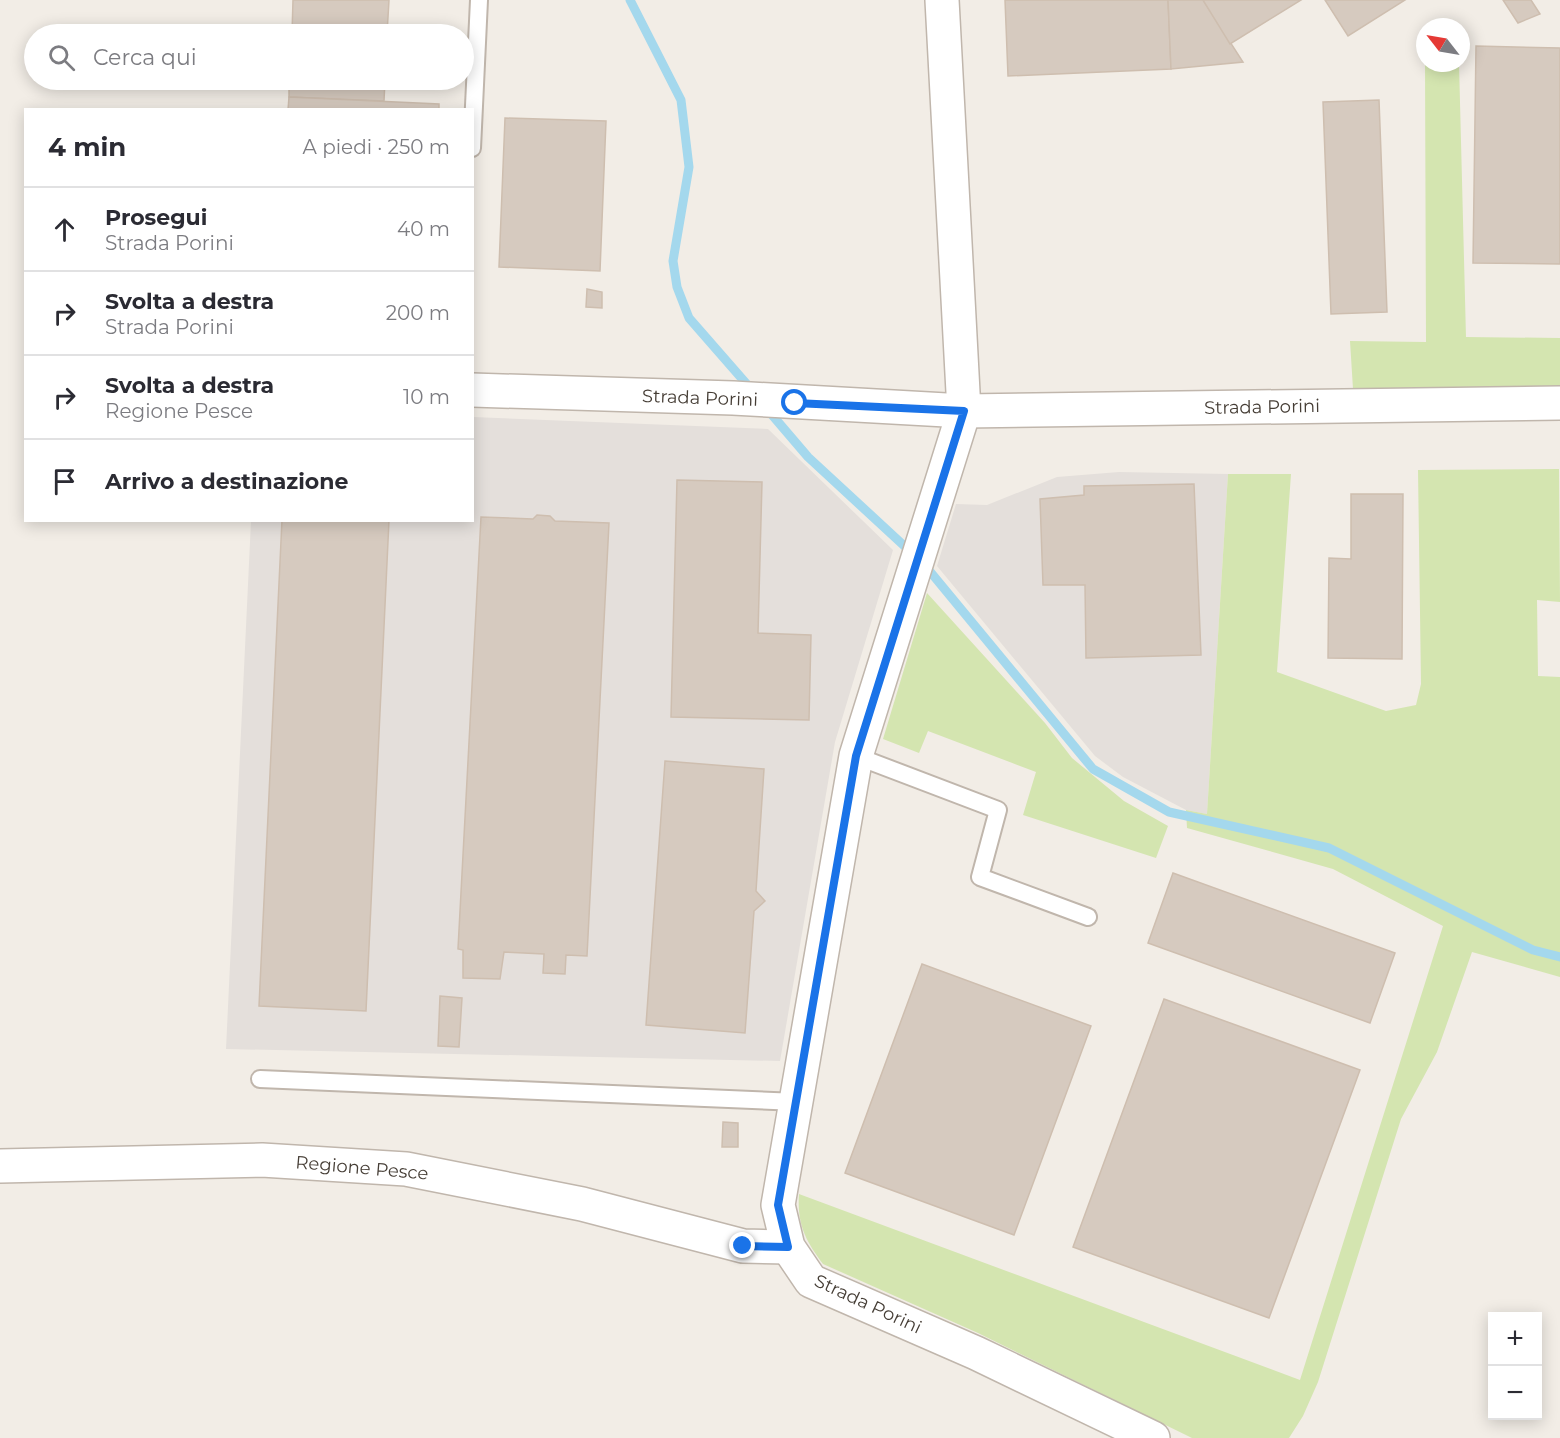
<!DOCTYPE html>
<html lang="it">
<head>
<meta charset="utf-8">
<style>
	:root { --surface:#fff; --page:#f2f2f3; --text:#2b2b33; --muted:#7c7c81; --line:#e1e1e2 }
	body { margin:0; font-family:Montserrat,sans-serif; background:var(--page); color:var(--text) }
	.controls { position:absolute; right:18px; bottom:18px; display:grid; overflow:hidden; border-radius:0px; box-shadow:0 3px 15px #0003 }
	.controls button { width:54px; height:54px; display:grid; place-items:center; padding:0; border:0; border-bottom:2px solid var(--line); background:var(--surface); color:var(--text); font:30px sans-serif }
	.compass { position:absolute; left:1416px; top:18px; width:54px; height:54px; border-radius:50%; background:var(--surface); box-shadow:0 3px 15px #0003; rotate:301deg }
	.stop { position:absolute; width:18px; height:18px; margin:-14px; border:4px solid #1a73e8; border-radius:50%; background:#fff }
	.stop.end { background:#1a73e8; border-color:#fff; box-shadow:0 2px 6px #0008 }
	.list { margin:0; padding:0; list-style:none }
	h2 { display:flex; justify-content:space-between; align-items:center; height:78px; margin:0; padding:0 24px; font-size:26px }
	h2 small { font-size:20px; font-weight:400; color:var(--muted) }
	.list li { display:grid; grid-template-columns:39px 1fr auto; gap:18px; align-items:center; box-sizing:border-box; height:84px; padding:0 24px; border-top:2px solid var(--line) }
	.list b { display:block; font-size:22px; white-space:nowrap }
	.list p { margin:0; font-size:20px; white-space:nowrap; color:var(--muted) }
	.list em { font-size:20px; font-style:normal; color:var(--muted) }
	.icon { flex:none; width:33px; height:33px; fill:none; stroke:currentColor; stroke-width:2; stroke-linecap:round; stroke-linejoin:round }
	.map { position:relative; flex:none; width:1560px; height:1438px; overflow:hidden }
	.search { position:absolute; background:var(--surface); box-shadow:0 3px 15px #0003; left:24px; top:24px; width:450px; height:66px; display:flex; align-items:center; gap:15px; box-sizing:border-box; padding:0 21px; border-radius:33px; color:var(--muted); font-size:22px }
	.panel { position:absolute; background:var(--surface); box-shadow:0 3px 15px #0003; left:24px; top:108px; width:450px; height:414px; border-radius:0px }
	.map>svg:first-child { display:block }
	.industrial { fill:#e4dfdb }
	.green { fill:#d4e5b0 }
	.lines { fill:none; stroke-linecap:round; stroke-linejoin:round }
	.stream { stroke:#a4d8ed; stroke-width:9 }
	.building { fill:#d6cabf; stroke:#cebeaf; stroke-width:1.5 }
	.lane-casing { stroke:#c0b6ac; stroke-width:20 }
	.street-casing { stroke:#c0b6ac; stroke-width:36 }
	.lane { stroke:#fff; stroke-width:16 }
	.street { stroke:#fff; stroke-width:33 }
	.route { stroke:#1a73e8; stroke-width:8 }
	.labels { text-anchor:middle; stroke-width:4.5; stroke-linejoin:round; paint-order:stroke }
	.street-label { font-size:18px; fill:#453d35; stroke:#fff }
</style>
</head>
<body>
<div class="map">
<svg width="1560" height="1438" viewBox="0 0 1560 1438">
	<rect width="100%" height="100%" fill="#f2ede6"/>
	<g class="industrial">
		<path d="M473 417 768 429 893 550 835 742 780 1061 226 1049 251 521 472 520Z"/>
		<path d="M1119 472 1228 474 1207 814 1186 810 1123 777 1095 756 937 566 956 504 987 505 1057 477Z"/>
	</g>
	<g class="green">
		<path d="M1425 63H1459L1466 337 1560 338V389H1353L1350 341 1426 342Z"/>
		<path d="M1559 469 1560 602 1537 600 1538 676 1560 677V977L1472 952 1437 1052 1401 1119 1318 1382 1303 1416 1289 1438H1192L978 1333 823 1264C805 1240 797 1224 799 1194L1300 1380 1443 926 1333 869 1187 828 1186 810 1207 814 1228 474H1291L1277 672 1386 711 1416 705 1421 684 1418 470Z"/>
		<path d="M927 593 1045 723 1072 758 1124 801 1168 826 1156 858 1023 815 1036 772 928 731 919 753 883 739Z"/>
	</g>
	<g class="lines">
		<g class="stream">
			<path d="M630 0 681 100 689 167 673 261 677 287 689 318 751 389"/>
			<path d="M767 409 808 457 913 554"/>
			<path d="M923 563 1093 769 1169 812 1329 848 1533 950 1560 957"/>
		</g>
	</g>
	<g class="building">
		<path d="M293 0H389L387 34H292Z"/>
		<path d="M1005 0H1168L1171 69 1008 76Z"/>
		<path d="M1168 0H1203L1243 62 1171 69Z"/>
		<path d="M1203 0H1301L1230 44Z"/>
		<path d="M1325 0H1405L1348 36Z"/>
		<path d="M1503 0H1531L1540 14 1518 23Z"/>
		<path d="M1476 46 1560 48V264L1473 263Z"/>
		<path d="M289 80H385L384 101 289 97Z"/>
		<path d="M289 97 439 104V110H288Z"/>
		<path d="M1379 100 1387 312 1331 314 1323 102Z"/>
		<path d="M505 118 606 121 600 271 499 267Z"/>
		<path d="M587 289 602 292V308L586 307Z"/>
		<path d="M677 480 762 482 758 633 811 635 809 720 671 717Z"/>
		<path d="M1194 484 1201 655 1086 658 1085 585H1043L1040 499 1084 495V486Z"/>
		<path d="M1351 494H1403L1402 659 1328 658 1329 558 1351 559Z"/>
		<path d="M537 515 550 516 555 521 609 523 587 956 566 955 565 974 543 973 544 954 504 952 500 979 463 978V950L458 949 481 517 533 519Z"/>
		<path d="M282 520H389L366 1011 259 1006Z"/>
		<path d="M665 761 764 769 756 891 765 901 754 911 745 1033 646 1025Z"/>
		<path d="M1173 873 1395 953 1370 1023 1148 943Z"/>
		<path d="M922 964 1091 1026 1014 1235 845 1173Z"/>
		<path d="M440 996 462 998 459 1047 438 1046Z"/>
		<path d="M1164 999 1360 1070 1269 1318 1073 1247Z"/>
		<path d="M723 1122 738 1123V1147H722Z"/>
	</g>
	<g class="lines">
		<defs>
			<g id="lane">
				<path d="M472 148 479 0"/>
				<path d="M856 756 998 810 980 877 1088 917"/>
				<path d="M260 1079 797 1102"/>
			</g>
			<g id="street">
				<path d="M942 0 964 411 856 756 778 1205 788 1247 811 1281 976 1353 1153 1438"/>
				<path d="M472 390 733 398 964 411 1560 403"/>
				<path d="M0 1166 262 1160 406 1169 582 1204 743 1246 788 1247"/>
			</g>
		</defs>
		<use href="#lane" class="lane-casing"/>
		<use href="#street" class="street-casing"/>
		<use href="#lane" class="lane"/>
		<use href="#street" class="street"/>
	</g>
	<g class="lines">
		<path class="route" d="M743 1246 788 1247 778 1205 856 756 964 411 795 403"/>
	</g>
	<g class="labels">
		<g class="street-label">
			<text transform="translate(700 398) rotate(2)" y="6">Strada Porini</text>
			<text transform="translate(1262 407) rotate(-1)" y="6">Strada Porini</text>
			<text transform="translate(362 1168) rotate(5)" y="6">Regione Pesce</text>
			<text transform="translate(868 1304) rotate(25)" y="6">Strada Porini</text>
		</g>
	</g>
</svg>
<div class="controls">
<button>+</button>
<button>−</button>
</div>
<svg class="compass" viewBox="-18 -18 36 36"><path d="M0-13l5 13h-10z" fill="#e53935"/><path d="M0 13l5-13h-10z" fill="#7c7c81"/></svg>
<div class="stop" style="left:795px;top:403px"></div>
<div class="stop end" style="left:743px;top:1246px"></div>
<div class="search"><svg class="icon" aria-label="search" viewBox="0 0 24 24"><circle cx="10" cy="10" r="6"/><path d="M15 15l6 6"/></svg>Cerca qui</div>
<section class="panel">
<h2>4 min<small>A piedi · 250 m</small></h2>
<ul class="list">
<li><svg class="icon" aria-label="ahead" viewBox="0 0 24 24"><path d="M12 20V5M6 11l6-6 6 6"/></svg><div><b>Prosegui</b><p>Strada Porini</p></div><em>40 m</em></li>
<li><svg class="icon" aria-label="right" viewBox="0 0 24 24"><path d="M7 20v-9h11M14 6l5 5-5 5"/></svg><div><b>Svolta a destra</b><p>Strada Porini</p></div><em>200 m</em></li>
<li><svg class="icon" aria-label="right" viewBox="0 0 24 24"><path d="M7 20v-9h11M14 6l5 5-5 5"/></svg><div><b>Svolta a destra</b><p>Regione Pesce</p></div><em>10 m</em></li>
<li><svg class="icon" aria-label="arrive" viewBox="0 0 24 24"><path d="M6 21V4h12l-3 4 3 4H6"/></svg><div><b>Arrivo a destinazione</b></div></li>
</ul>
</section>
</div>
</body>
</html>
